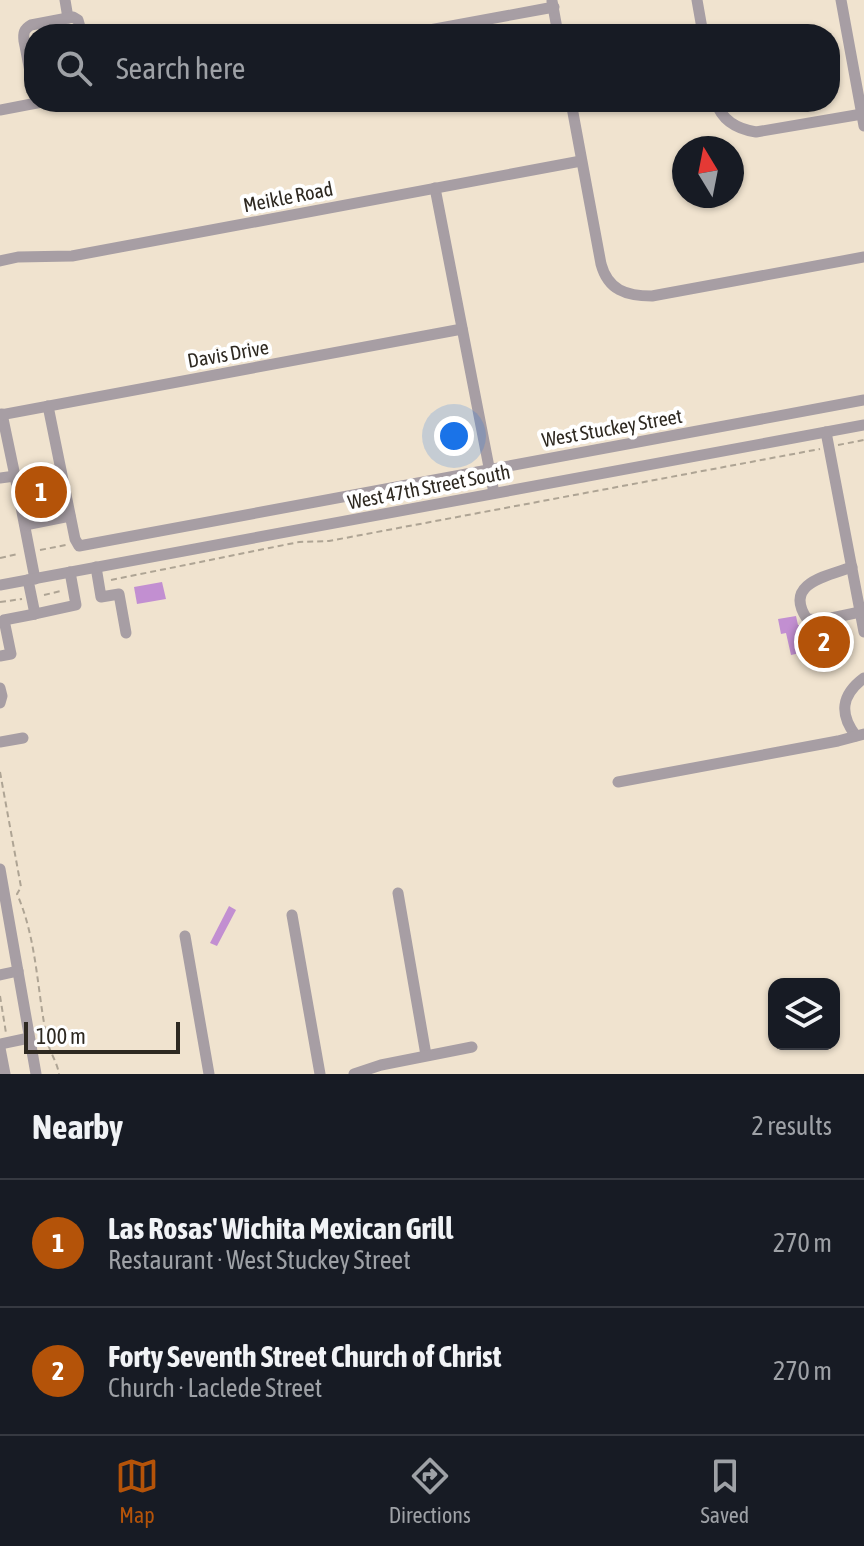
<!DOCTYPE html>
<html lang="en">
<head>
<meta charset="utf-8">
<style>
	:root { --surface:#171b24; --page:#20242c; --text:#f1f3f6; --muted:#9ea1a6; --line:#363941; --accent:#b45309 }
	body { margin:0; font-family:"Asap Condensed",sans-serif; background:var(--page); color:var(--text) }
	.controls { position:absolute; right:24px; bottom:24px; display:grid; overflow:hidden; border-radius:16px; box-shadow:0 2px 6px #0004 }
	.controls button { width:72px; height:72px; display:grid; place-items:center; padding:0; border:0; border-bottom:2px solid var(--line); background:var(--surface); color:var(--text); font:40px sans-serif }
	.compass { position:absolute; left:672px; top:136px; width:72px; height:72px; border-radius:50%; background:var(--surface); box-shadow:0 2px 6px #0004; rotate:350deg }
	.scale { position:absolute; left:24px; bottom:20px; width:156px; box-sizing:border-box; padding-left:8px; border:4px solid #2e2921; border-top:0; font-size:22px; line-height:28px; white-space:nowrap; color:#2e2921; -webkit-text-stroke:6px #fff; paint-order:stroke }
	.you { position:absolute; left:454px; top:436px; width:28px; height:28px; margin:-20px; border:6px solid #fff; border-radius:50%; background:#1a73e8; box-shadow:0 0 0 12px #1a73e833 }
	.badge { display:grid; place-items:center; width:52px; height:52px; border-radius:50%; background:var(--accent); color:#fff; font-size:26px; font-weight:700 }
	.pin { position:absolute; translate:-50% -50%; border:4px solid #fff; box-shadow:0 2px 8px #0006 }
	.list { margin:0; padding:0; list-style:none }
	h2 { display:flex; justify-content:space-between; align-items:center; height:104px; margin:0; padding:0 32px; font-size:34px }
	h2 small { font-size:26px; font-weight:400; color:var(--muted) }
	.list li { display:grid; grid-template-columns:52px 1fr auto; gap:24px; align-items:center; box-sizing:border-box; height:128px; padding:0 32px; border-top:2px solid var(--line) }
	.list b { display:block; font-size:30px; white-space:nowrap }
	.list p { margin:0; font-size:26px; white-space:nowrap; color:var(--muted) }
	.list em { font-size:26px; font-style:normal; color:var(--muted) }
	.icon { flex:none; width:44px; height:44px; fill:none; stroke:currentColor; stroke-width:2; stroke-linecap:round; stroke-linejoin:round }
	.map { position:relative; flex:none; width:864px; height:1074px; overflow:hidden }
	.search { position:absolute; background:var(--surface); box-shadow:0 2px 6px #0004; left:24px; right:24px; top:24px; height:88px; display:flex; align-items:center; gap:20px; box-sizing:border-box; padding:0 28px; border-radius:32px; color:var(--muted); font-size:30px }
	.sheet { height:360px; background:var(--surface) }
	nav { display:flex; justify-content:space-around; align-items:center; box-sizing:border-box; height:112px; border-top:2px solid var(--line); background:var(--surface); font-size:22px; color:var(--muted) }
	nav a { display:grid; justify-items:center; gap:4px }
	nav .on { color:var(--accent) }
	.map>svg:first-child { display:block }
	.building { fill:#c28fd1 }
	.lines { fill:none; stroke-linecap:round; stroke-linejoin:round }
	.path { stroke:#aea494; stroke-width:2; stroke-dasharray:6 4; stroke-linecap:butt }
	.minor { stroke:#a79ea4; stroke-width:11 }
	.labels { text-anchor:middle; stroke-width:8; stroke-linejoin:round; paint-order:stroke }
	.street-label { font-size:20px; fill:#2e2921; stroke:#fff }
</style>
</head>
<body>
<div class="map">
<svg width="864" height="1074" viewBox="0 0 864 1074">
	<rect width="100%" height="100%" fill="#f0e3cf"/>
	<g class="building">
		<path d="M54 479 58 499H55L56 502 32 507 31 504H29L25 484Z"/>
		<path d="M162 582 166 599 137 604 134 587Z"/>
		<path d="M796 616 798 625H801L805 643 837 637 842 655H840L841 658 815 663V666L807 667 805 652 791 655 786 633 781 634 778 619Z"/>
		<path d="M229 906 236 910 217 946 210 943Z"/>
	</g>
	<g class="lines">
		<g class="path">
			<path d="M838 445 864 440"/>
			<path d="M40 550 66 545"/>
			<path d="M0 558 18 554"/>
			<path d="M111 580 299 542 329 541 820 449"/>
			<path d="M44 595 61 591"/>
			<path d="M0 602 22 599"/>
			<path d="M0 772 21 887 17 894C37 939 37 991 47 1039 49 1052 57 1061 59 1074"/>
			<path d="M0 996 6 1033"/>
		</g>
		<g class="minor">
			<path d="M65 0 68 18"/>
			<path d="M697 0 703 34"/>
			<path d="M841 0 864 126"/>
			<path d="M552 1 558 34"/>
			<path d="M408 34 554 7"/>
			<path d="M34 92 24 41C23 33 24 29 31 25L73 17 78 20 82 34"/>
			<path d="M571 102 601 264C608 290 626 296 652 296L864 257"/>
			<path d="M716 102C722 121 737 129 756 132L862 114"/>
			<path d="M0 110 42 102"/>
			<path d="M435 188 494 493"/>
			<path d="M0 261 18 257 72 256 581 161"/>
			<path d="M48 406 75 539 79 546 864 400"/>
			<path d="M2 414 15 476"/>
			<path d="M0 415 462 329"/>
			<path d="M826 432 864 632"/>
			<path d="M0 478 15 476 35 579"/>
			<path d="M25 525 70 516"/>
			<path d="M96 567 101 597 119 594 126 633"/>
			<path d="M852 567C827 576 783 583 807 619L822 620 860 612"/>
			<path d="M28 580 35 614 76 605 70 572"/>
			<path d="M0 585 864 425"/>
			<path d="M0 656 11 654 4 620 35 614"/>
			<path d="M0 688 2 696 0 703"/>
			<path d="M856 736C839 714 841 695 864 678"/>
			<path d="M0 742 23 738"/>
			<path d="M618 782 838 741 864 734"/>
			<path d="M0 869 36 1074"/>
			<path d="M398 893 426 1055"/>
			<path d="M292 915 320 1074"/>
			<path d="M185 936 209 1074"/>
			<path d="M0 975 18 971"/>
			<path d="M0 1044 29 1038"/>
			<path d="M0 1048 5 1074"/>
			<path d="M354 1074 381 1065 472 1047"/>
		</g>
	</g>
	<g class="labels">
		<g class="street-label">
			<text transform="translate(288 197) rotate(-11)" y="7">Meikle Road</text>
			<text transform="translate(228 354) rotate(-10)" y="7">Davis Drive</text>
			<text transform="translate(612 428) rotate(-10)" y="7">West Stuckey Street</text>
			<text transform="translate(429 487) rotate(-11)" y="7">West 47th Street South</text>
		</g>
	</g>
</svg>
<div class="controls">
<button><svg class="icon" aria-label="layers" viewBox="0 0 24 24"><path d="M12 4l9 5-9 5-9-5zM3 14l9 5 9-5"/></svg></button>
</div>
<svg class="compass" viewBox="-18 -18 36 36"><path d="M0-13l5 13h-10z" fill="#e53935"/><path d="M0 13l5-13h-10z" fill="#9ea1a6"/></svg>
<div class="scale">100 m</div>
<div class="you"></div>
<div class="pin badge" style="left:41px;top:492px">1</div>
<div class="pin badge" style="left:824px;top:642px">2</div>
<div class="search"><svg class="icon" aria-label="search" viewBox="0 0 24 24"><circle cx="10" cy="10" r="6"/><path d="M15 15l6 6"/></svg>Search here</div>
</div>
<section class="sheet">
<h2>Nearby<small>2 results</small></h2>
<ul class="list">
<li><span class="badge">1</span><div><b>Las Rosas' Wichita Mexican Grill</b><p>Restaurant · West Stuckey Street</p></div><em>270 m</em></li>
<li><span class="badge">2</span><div><b>Forty Seventh Street Church of Christ</b><p>Church · Laclede Street</p></div><em>270 m</em></li>
</ul>
</section>
<nav>
<a class="on"><svg class="icon" aria-label="map" viewBox="0 0 24 24"><path d="M3 6l6-2 6 2 6-2v14l-6 2-6-2-6 2zM9 4v14M15 6v14"/></svg>Map</a>
<a><svg class="icon" aria-label="directions" viewBox="0 0 24 24"><path d="M12 3l9 9-9 9-9-9zM9 14v-3h6M13 9l2 2-2 2"/></svg>Directions</a>
<a><svg class="icon" aria-label="saved" viewBox="0 0 24 24"><path d="M7 4h10v16l-5-4-5 4z"/></svg>Saved</a>
</nav>
</body>
</html>
